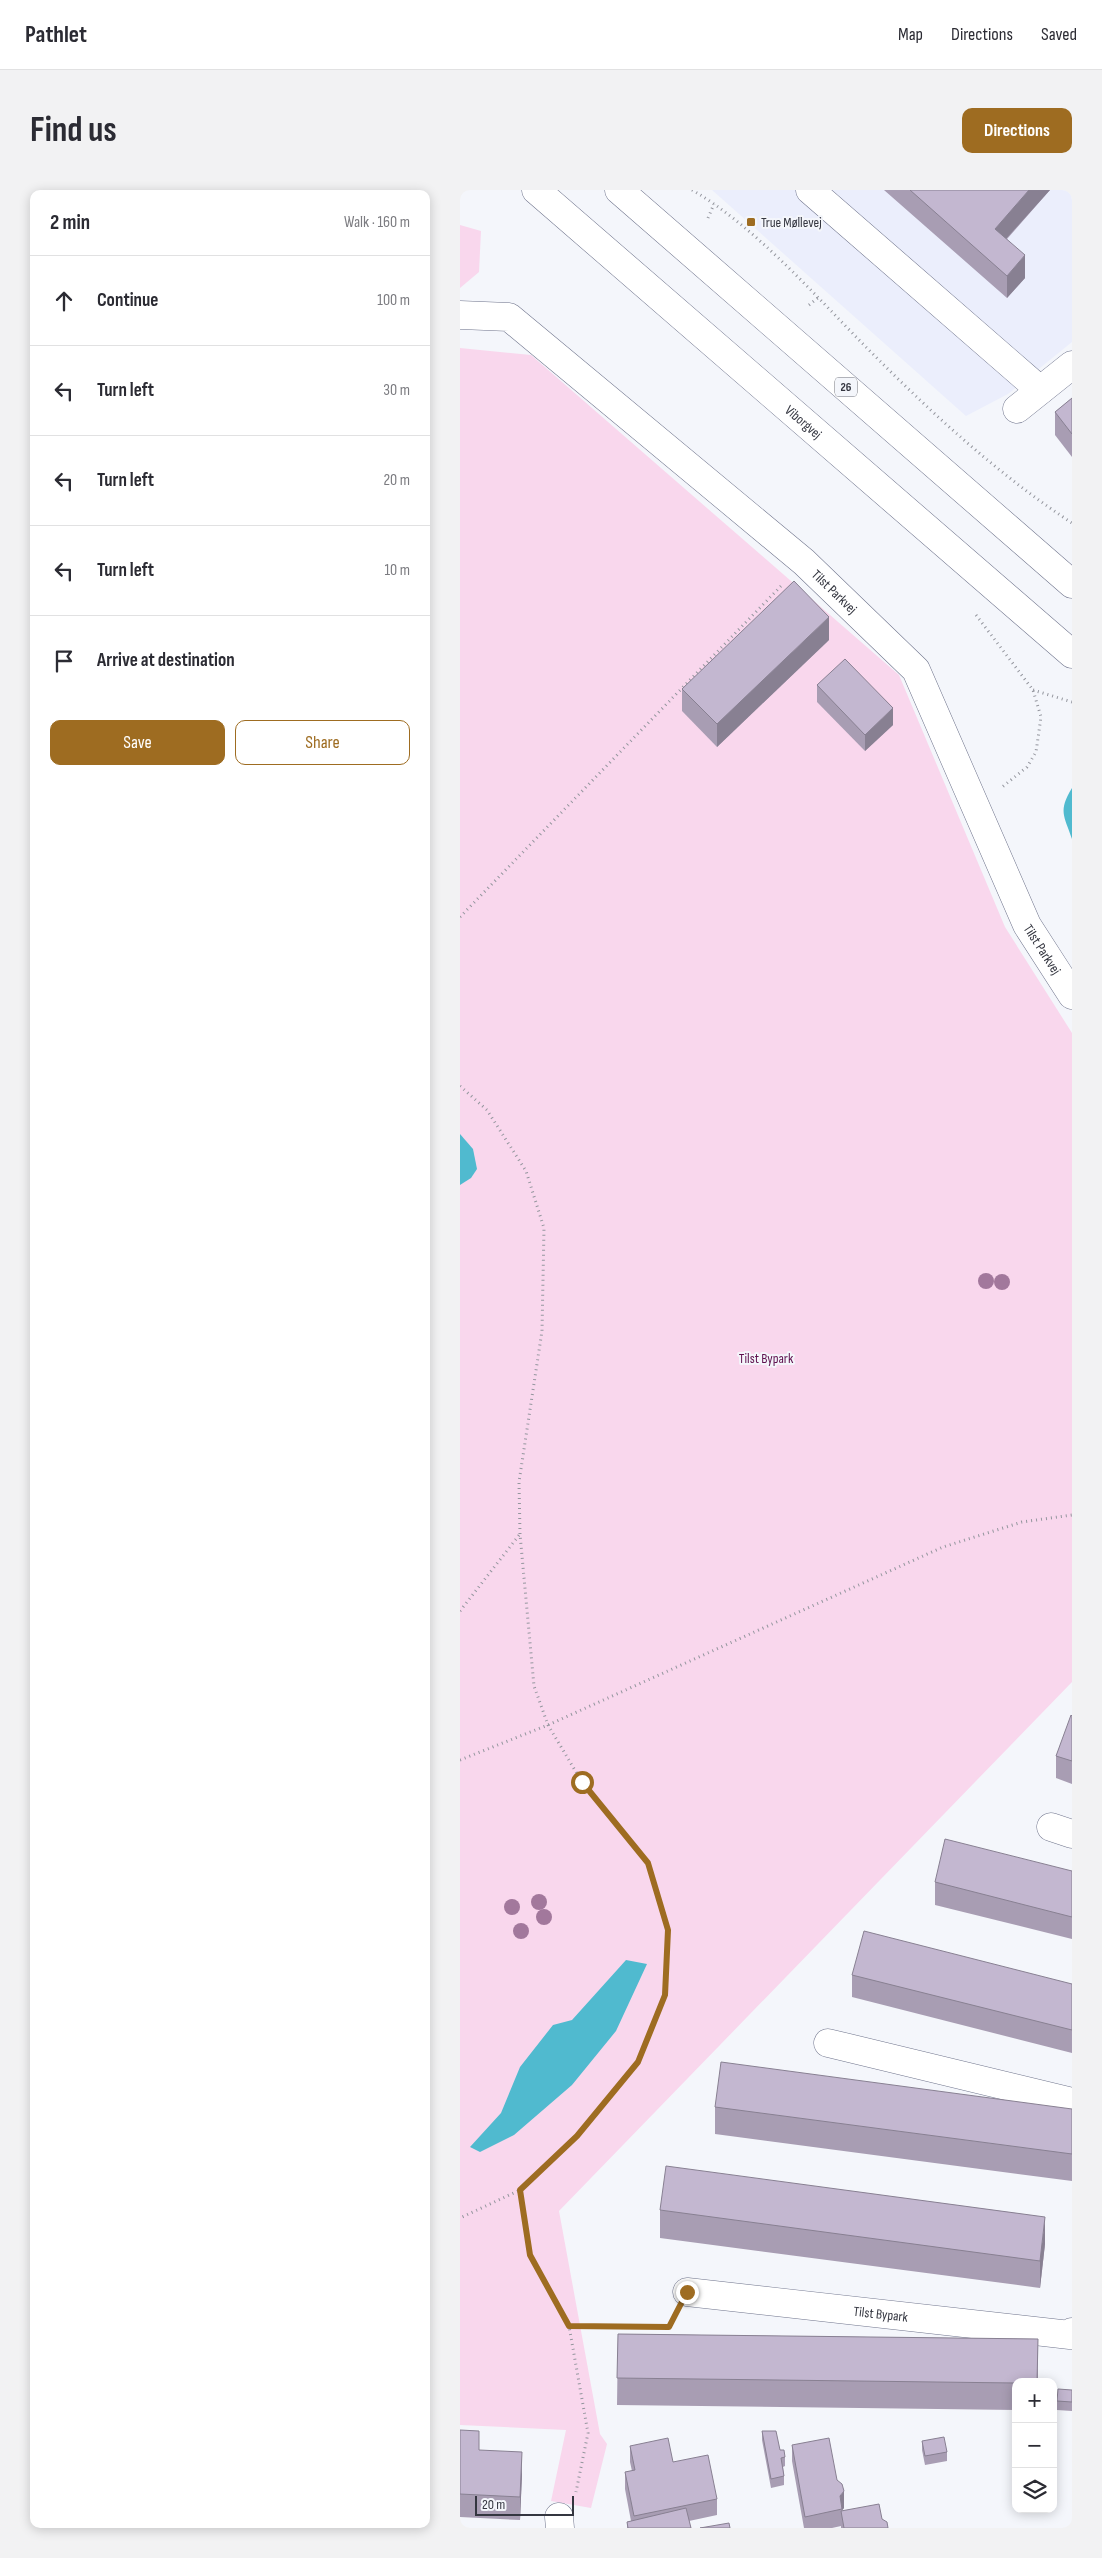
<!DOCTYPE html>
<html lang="en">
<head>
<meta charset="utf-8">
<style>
	:root { --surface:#fff; --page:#f2f2f3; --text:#2b2b33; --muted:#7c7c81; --line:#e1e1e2; --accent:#9e6c21 }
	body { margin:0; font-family:"Sofia Sans Condensed",sans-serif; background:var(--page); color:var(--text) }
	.controls { position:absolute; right:15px; bottom:15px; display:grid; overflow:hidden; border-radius:10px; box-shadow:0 2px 12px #0003 }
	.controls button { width:45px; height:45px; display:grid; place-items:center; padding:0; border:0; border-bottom:1px solid var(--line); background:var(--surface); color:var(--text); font:25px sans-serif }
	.scale { position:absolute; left:15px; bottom:12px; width:99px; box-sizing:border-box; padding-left:5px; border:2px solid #343640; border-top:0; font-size:14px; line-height:18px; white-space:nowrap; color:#343640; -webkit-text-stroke:4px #f4f6fb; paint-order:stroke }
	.stop { position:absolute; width:15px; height:15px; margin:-11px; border:4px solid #9e6c21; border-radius:50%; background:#fff }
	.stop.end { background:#9e6c21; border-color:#fff; box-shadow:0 1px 5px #0008 }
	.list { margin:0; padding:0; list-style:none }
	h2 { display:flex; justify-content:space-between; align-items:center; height:65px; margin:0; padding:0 20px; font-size:21px }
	h2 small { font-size:16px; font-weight:400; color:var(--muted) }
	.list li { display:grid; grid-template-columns:32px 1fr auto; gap:15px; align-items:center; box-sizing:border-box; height:90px; padding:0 20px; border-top:1px solid var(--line) }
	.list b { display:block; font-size:19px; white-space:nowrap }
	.list em { font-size:16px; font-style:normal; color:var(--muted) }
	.actions { display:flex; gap:10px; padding:15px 20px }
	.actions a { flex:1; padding:11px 0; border:1px solid var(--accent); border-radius:10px; text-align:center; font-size:18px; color:var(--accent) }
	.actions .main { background:var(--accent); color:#fff }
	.icon { flex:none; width:28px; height:28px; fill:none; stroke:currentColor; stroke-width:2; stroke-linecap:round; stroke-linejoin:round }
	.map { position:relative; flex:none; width:612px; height:2338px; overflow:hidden; border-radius:10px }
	header { display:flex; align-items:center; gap:30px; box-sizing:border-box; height:70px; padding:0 25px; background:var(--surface); border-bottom:1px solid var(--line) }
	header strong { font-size:24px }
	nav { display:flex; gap:28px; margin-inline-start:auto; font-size:18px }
	.intro { display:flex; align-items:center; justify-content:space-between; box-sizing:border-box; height:120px; padding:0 30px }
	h1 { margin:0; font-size:35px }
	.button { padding:12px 22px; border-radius:10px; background:var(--accent); color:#fff; font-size:18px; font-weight:700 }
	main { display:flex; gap:30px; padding:0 30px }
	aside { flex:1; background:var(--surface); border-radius:10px; box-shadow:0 2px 12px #0003 }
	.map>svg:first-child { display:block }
	.built { fill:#ebeefc }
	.green { fill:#f9d7ed }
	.water { fill:#50bacf }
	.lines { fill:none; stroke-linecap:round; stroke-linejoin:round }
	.minor-casing { stroke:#6f748c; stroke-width:29 }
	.major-casing { stroke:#6f748c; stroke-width:29 }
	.path { stroke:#94969e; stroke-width:3; stroke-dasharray:1 4; stroke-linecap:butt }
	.minor { stroke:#fff; stroke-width:28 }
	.major { stroke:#fff; stroke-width:28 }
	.tree { fill:#a2789c }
	.wall { fill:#a89db3 }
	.shaded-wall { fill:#888092 }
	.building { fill:#c3b7d0; stroke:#888092 }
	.route { stroke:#9e6c21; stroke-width:6 }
	.poi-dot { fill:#9e6c21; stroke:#f4f6fb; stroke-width:2 }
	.labels { text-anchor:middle; stroke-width:4; stroke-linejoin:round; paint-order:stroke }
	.shield { fill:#f4f6fb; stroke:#6e7078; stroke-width:1 }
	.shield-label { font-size:12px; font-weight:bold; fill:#343640 }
	.poi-label { font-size:14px; fill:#343640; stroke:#f4f6fb; text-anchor:start }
	.street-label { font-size:14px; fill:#343640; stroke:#f4f6fb }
	.park-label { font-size:14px; fill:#5f104e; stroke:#f4f6fb }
</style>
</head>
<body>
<header>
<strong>Pathlet</strong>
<nav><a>Map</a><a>Directions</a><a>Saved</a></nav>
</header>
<div class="intro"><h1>Find us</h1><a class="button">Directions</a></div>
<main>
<aside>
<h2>2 min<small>Walk · 160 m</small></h2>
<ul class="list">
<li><svg class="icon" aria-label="ahead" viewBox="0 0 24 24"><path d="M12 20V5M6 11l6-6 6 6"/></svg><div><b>Continue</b></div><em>100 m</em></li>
<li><svg class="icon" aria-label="left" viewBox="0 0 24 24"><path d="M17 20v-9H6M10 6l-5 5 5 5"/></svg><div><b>Turn left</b></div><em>30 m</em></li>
<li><svg class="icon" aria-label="left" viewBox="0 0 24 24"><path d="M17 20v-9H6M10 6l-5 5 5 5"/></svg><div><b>Turn left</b></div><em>20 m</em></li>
<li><svg class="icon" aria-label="left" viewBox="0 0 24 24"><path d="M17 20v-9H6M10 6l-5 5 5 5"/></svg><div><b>Turn left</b></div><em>10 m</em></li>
<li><svg class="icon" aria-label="arrive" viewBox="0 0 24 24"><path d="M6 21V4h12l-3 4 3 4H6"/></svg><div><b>Arrive at destination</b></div></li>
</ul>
<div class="actions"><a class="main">Save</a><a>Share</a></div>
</aside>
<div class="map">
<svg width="612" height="2338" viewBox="0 0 612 2338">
	<rect width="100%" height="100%" fill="#f4f6fb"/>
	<path class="built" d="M252 0H612V152L548 204 506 226Z"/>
	<g class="green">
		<path d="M0 35 21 41 19 82 0 98Z"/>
		<path d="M0 158 71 165 439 485 545 737 612 843V1492L99 2021 140 2244 147 2254 131 2318 91 2311 106 2240 0 2235Z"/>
	</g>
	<g class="water">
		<path d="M612 598V649C604 625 598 621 612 598Z"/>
		<path d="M0 944 13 959 17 979 11 988 0 995Z"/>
		<path d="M166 1770 187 1774 156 1841 112 1895 54 1945 20 1962 10 1957 41 1923 60 1877 93 1835 112 1830Z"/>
	</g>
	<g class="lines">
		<defs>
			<g id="minor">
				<path d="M350 0 580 200"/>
				<path id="s1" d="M0 125 49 127 344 372 456 480 567 735 612 805"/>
				<path d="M557 219 612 175"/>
				<path d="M591 1637 612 1644"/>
				<path d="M368 1853 612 1912"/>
				<path id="s2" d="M227 2102 610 2145 612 2142"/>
				<path d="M99 2327 100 2338"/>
			</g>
			<g id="major">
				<path id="s3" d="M76 0 612 464"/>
				<path d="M159 0 612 394"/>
			</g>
		</defs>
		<use href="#minor" class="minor-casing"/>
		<use href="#major" class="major-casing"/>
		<g class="path">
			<path d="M232 0C293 35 353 103 403 154 467 219 536 283 612 333"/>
			<path d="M248 28 254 14"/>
			<path d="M349 115 359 107"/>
			<path d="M516 425 573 500 581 527 576 562 567 577 541 598"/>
			<path d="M573 500 612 512"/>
			<path d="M0 727 323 394"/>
			<path d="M0 896 27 920 66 981 84 1038 82 1141 59 1292 60 1344 74 1496 88 1535 122 1592 188 1673 208 1740 205 1805 178 1872 117 1946 60 2000 0 2028"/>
			<path d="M0 1421 60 1344"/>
			<path d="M0 1570 88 1535 483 1357 562 1332 612 1325"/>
			<path d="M60 2000 70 2065 109 2136 128 2243 116 2302"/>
			<path d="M109 2136 209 2137 213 2128"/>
		</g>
		<use href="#minor" class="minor"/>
		<use href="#major" class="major"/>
	</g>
	<g class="tree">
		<circle cx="526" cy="1091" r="8"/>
		<circle cx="542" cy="1092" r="8"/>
		<circle cx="79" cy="1712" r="8"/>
		<circle cx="52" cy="1717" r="8"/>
		<circle cx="84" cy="1727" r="8"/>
		<circle cx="61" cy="1741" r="8"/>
	</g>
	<g class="wall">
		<path d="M424 0H590L547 49 565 88 547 108Z"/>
		<path d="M612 208V267L595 245V222Z"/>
		<path d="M369 450 257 557 222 521V499Z"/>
		<path d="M357 495 433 535 405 561 357 512Z"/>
		<path d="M612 1526V1594L596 1588V1566Z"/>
		<path d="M612 1681V1749L475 1715V1692Z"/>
		<path d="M392 1785 612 1794V1863L392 1807Z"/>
		<path d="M255 1917 612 1919V1991L255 1944Z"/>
		<path d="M200 2020 585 2054 580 2098 200 2048Z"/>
		<path d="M158 2144 578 2149V2192H556V2220L157 2215Z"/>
		<path d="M612 2200V2221L597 2220V2211Z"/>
		<path d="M0 2240 19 2260 62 2284 60 2330 0 2327Z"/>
		<path d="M302 2241 325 2267V2276L323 2277 324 2286V2295L311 2298 302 2250Z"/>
		<path d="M462 2251 487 2262V2271L465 2275 462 2260Z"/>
		<path d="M332 2255 377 2290 384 2318 382 2321 422 2329 428 2338H381V2336L372 2338H344L332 2271Z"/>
		<path d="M170 2256 213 2272 257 2309V2325L229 2331 231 2338H167V2332L171 2331 165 2299V2282L172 2281 170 2272Z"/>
	</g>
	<g class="shaded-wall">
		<path d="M569 0H590L535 61V39Z"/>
		<path d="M565 65V88L547 108V86Z"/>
		<path d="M369 427V450L257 557V534Z"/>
		<path d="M433 518V535L405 561V545Z"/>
		<path d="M585 2027V2054L580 2098V2071Z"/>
		<path d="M62 2262V2284L60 2330V2307Z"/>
		<path d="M384 2301V2318L382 2320 380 2306Z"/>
	</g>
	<g class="building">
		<path d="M450 0H569L535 39 565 65 547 86Z"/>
		<path d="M612 208V244L595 222Z"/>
		<path d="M334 391 369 427 257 534 222 499Z"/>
		<path d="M385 469 433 518 405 545 357 495Z"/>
		<path d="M611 1525 612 1526V1571L596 1566Z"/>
		<path d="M485 1649 612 1681V1727L475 1692Z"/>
		<path d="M404 1741 612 1794V1840L392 1785Z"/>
		<path d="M261 1872 612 1919V1964L255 1917Z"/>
		<path d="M206 1976 585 2027 580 2071 200 2020Z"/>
		<path d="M158 2144 578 2149 577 2192H556V2193L157 2188Z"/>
		<path d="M598 2199 612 2200V2212L597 2211Z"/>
		<path d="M0 2240 19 2241V2260L62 2262 60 2307 0 2304Z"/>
		<path d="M302 2241H316L320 2260H324L325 2267 321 2268 324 2286 311 2289Z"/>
		<path d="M484 2247 487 2262 465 2266 462 2251Z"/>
		<path d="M208 2248 213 2272 248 2265 257 2309 174 2326 165 2282 175 2280 170 2256Z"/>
		<path d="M369 2248 377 2290 382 2294 384 2301 380 2306 382 2319 345 2327 332 2255Z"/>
		<path d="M419 2314 422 2329 427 2332 428 2338H384L381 2321Z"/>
		<path d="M226 2318 231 2338H168L167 2332Z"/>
		<path d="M269 2333 270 2338H240Z"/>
	</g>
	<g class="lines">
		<path class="route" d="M122 1592 188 1673 208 1740 205 1805 178 1872 117 1946 60 2000 70 2065 109 2136 209 2137 227 2102"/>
	</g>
	<rect class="poi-dot" x="286" y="27" width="10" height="10" rx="2.5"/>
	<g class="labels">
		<rect class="shield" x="375" y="187.5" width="22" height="19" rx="4"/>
		<g class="shield-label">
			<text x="386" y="201">26</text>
		</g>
		<g class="poi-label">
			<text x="301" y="37">True Møllevej</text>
		</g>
		<g class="street-label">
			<text dy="5" stroke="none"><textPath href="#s3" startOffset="354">Viborgvej</textPath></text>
			<text dy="5" stroke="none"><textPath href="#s1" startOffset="475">Tilst Parkvej</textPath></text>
			<text dy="5" stroke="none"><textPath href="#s1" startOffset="895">Tilst Parkvej</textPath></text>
			<text dy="5" stroke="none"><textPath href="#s2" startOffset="195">Tilst Bypark</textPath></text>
		</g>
		<g class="park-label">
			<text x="306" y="1173">Tilst Bypark</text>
		</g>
	</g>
</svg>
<div class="controls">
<button>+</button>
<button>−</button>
<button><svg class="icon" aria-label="layers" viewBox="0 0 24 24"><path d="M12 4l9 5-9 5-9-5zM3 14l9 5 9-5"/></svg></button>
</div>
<div class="scale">20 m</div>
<div class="stop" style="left:122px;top:1592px"></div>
<div class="stop end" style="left:227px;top:2102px"></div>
</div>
</main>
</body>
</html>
